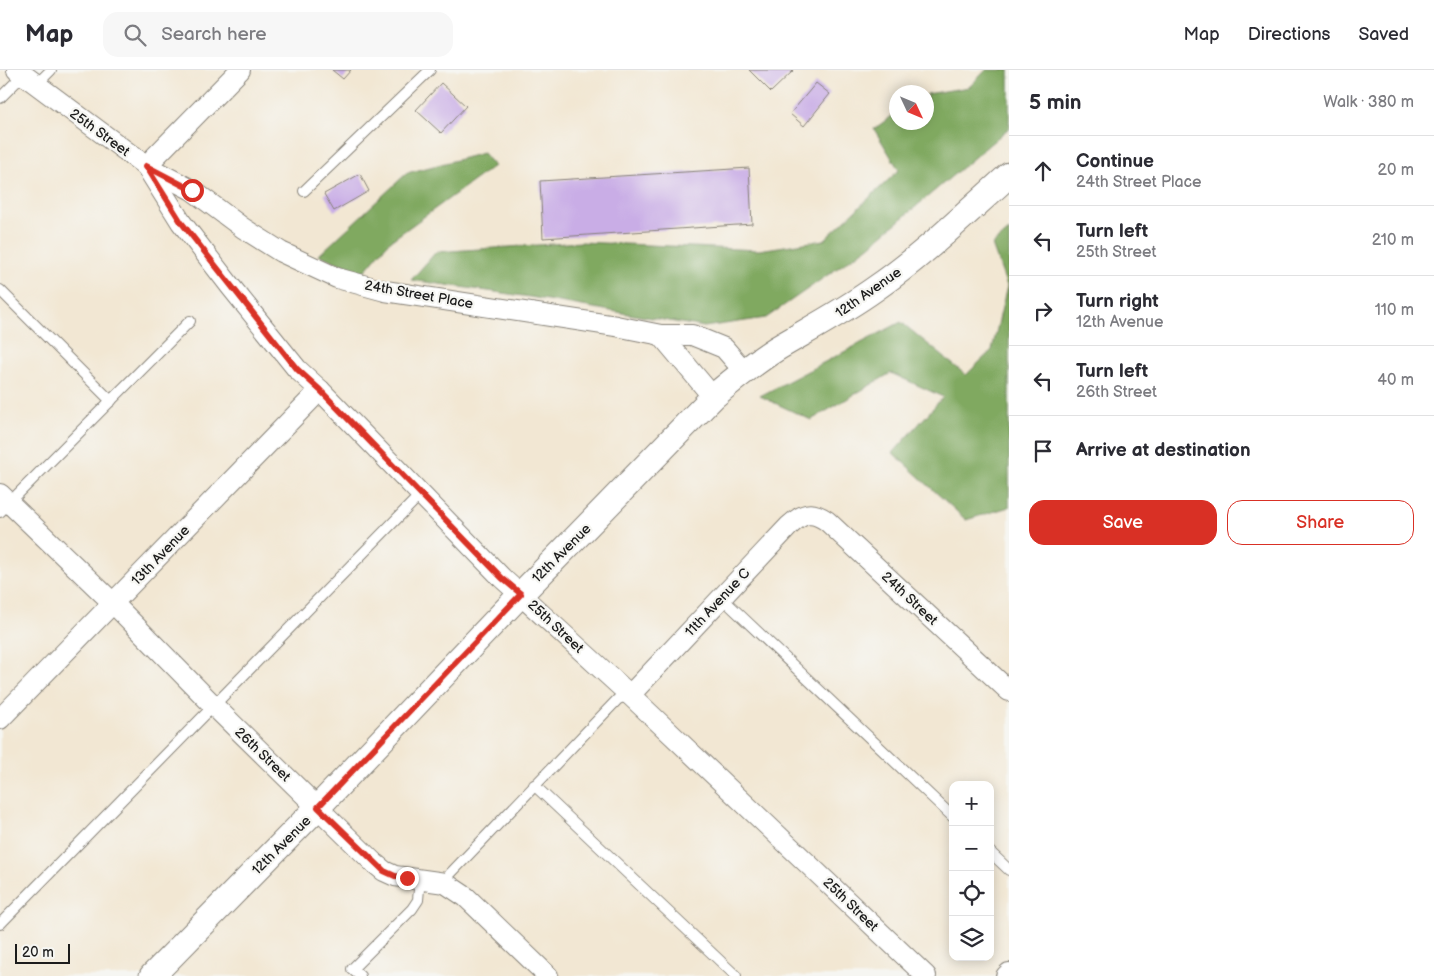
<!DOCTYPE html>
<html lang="en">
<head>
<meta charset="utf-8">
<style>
	:root { --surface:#fff; --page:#f7f7f7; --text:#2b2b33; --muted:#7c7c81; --line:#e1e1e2; --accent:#d93025 }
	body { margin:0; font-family:"Balsamiq Sans",sans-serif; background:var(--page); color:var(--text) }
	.controls { position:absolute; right:15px; bottom:15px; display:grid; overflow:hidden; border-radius:10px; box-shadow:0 2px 12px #0003 }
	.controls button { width:45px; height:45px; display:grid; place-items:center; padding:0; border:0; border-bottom:1px solid var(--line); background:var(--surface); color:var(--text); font:25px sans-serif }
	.compass { position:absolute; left:889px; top:15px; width:45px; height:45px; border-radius:50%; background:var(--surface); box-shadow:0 2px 12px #0003; rotate:134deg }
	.scale { position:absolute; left:15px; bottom:12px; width:55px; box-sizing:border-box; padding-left:5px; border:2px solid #1c1c1c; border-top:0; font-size:14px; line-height:18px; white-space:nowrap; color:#1c1c1c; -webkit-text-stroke:4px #f6f6f2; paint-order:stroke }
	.stop { position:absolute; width:15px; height:15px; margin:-11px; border:4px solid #d93025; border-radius:50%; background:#fff }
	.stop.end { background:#d93025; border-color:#fff; box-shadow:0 1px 5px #0008 }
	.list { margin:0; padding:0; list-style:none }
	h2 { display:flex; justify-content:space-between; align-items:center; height:65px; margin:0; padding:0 20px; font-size:21px }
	h2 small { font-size:16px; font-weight:400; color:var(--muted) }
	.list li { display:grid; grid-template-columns:32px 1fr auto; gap:15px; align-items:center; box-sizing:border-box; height:70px; padding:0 20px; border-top:1px solid var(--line) }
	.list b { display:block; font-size:19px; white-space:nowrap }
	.list p { margin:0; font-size:16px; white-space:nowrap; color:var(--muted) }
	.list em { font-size:16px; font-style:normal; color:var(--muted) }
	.actions { display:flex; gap:10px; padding:15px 20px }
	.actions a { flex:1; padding:11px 0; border:1px solid var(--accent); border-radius:15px; text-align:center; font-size:18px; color:var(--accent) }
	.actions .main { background:var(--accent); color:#fff }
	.icon { flex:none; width:28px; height:28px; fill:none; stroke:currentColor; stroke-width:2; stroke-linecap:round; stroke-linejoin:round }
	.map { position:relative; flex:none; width:1009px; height:906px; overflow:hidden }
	header { display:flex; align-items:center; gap:30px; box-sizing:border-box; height:70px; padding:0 25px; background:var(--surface); border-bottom:1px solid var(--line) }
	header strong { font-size:24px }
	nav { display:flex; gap:28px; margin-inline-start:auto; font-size:18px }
	.search { width:350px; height:45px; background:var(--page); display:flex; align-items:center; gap:12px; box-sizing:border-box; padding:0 18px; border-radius:15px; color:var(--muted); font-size:19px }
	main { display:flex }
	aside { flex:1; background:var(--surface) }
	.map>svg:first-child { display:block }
	.forest { fill:#80a960; stroke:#4e623e }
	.building { fill:#c9ade6 }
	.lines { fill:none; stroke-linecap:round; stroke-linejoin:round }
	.service-casing { stroke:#878278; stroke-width:12 }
	.minor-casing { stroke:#878278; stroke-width:22 }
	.tertiary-casing { stroke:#878278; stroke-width:27 }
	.service { stroke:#fff; stroke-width:10 }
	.minor { stroke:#fff; stroke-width:20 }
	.tertiary { stroke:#fff; stroke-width:25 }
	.route { stroke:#d93025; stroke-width:6 }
	.labels { text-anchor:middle; stroke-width:4.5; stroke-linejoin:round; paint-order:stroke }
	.street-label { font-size:14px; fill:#1c1c1c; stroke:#f6f6f2 }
</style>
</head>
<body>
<header>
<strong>Map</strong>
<div class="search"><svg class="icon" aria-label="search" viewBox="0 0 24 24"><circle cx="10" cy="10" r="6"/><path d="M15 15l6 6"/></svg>Search here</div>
<nav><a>Map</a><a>Directions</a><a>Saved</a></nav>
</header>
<main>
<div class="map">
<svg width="1009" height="906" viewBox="0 0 1009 906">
	<rect width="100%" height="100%" fill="#f6f6f2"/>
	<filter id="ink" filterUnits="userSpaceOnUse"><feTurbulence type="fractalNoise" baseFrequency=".02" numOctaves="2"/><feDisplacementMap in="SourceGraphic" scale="10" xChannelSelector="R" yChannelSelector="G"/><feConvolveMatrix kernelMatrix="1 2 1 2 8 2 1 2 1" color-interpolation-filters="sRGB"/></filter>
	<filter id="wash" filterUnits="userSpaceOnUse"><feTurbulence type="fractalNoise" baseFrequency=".0096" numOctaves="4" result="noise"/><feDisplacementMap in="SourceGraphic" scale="20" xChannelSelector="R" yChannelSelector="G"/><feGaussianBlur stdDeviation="1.12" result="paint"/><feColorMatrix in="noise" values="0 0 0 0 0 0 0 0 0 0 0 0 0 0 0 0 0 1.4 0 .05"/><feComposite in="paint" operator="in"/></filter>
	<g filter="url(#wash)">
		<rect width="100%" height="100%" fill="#f2e7d3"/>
		<g class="forest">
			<path d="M986 0H1009V58L868 177 766 248 704 257 530 227 411 210 436 182 581 172 759 180 824 170 899 100 874 59 896 43V52H926L927 24 969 17Z"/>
			<path d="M483 83 494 96 389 172 363 203 319 185 407 103Z"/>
			<path d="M1009 161V437L966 450 893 383 943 327 891 303 811 350 760 326 901 252 966 305 992 280 1007 216 992 175Z"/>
		</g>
		<g id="blocks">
			<g class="building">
				<path d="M332 0H351L343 9Z"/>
				<path d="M749 0H794L771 22Z"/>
				<path d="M441 13 466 36 441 63 416 40Z"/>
				<path d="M816 13 830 24 804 56 790 44Z"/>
				<path d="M749 98 752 154 543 168 540 111Z"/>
				<path d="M360 104 369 121 334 141 324 124Z"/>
			</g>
		</g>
	</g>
	<g filter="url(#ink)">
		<use href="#blocks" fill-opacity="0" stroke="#878278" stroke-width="1"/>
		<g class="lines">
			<defs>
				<g id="service">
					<path d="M36 15 51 0"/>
					<path d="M0 28 23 5"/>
					<path d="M304 121 430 0"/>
					<path d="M0 220 111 331"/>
					<path d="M0 442 190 251"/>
					<path d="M721 527 953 747"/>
					<path d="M534 715 736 906"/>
					<path d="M990 782 1009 800"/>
					<path d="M445 813 450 804 618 629 630 625"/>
					<path d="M0 854 420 425"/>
					<path d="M360 906 352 899 412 839 418 830 420 808"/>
				</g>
				<g id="minor">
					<path d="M17 0 146 96 181 152 231 217 297 299 320 320 502 508 630 625 926 906"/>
					<path d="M240 0 146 96 192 120 243 158 281 182 337 208 385 221 616 256 661 265H692L724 278 744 301"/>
					<path d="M661 265 713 327"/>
					<path d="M0 424 113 533 214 636 373 792 384 801 395 806 445 813 466 827 548 906"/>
					<path d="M630 625 789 456C803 443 811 440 827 451L1009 621"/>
					<path d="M0 649 320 320"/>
					<path d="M1006 906 1009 903"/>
				</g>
				<path id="tertiary" d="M152 906 318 737 521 524 713 327C733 310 754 293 776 279 810 259 844 241 876 218 924 185 966 143 1009 105"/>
			</defs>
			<use href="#service" class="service-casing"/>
			<use href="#minor" class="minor-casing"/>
			<use href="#tertiary" class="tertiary-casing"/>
			<use href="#service" class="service"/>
			<use href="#minor" class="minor"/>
			<use href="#tertiary" class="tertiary"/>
		</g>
	</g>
	<g class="lines" filter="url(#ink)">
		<path class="route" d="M192 120 146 96 181 152 297 299 320 320 502 508 521 524 318 737 384 801 395 806 407 808"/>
	</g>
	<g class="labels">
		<g class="street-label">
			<text transform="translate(100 62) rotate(36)" y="5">25th Street</text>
			<text transform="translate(868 222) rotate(-35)" y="5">12th Avenue</text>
			<text transform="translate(419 224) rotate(10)" y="5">24th Street Place</text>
			<text transform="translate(561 483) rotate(-45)" y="5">12th Avenue</text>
			<text transform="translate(160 485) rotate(-46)" y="5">13th Avenue</text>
			<text transform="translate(910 528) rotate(43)" y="5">24th Street</text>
			<text transform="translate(717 532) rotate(-47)" y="5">11th Avenue C</text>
			<text transform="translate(556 556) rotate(43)" y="5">25th Street</text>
			<text transform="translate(263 684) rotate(44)" y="5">26th Street</text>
			<text transform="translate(281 775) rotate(-45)" y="5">12th Avenue</text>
			<text transform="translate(851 834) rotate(44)" y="5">25th Street</text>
		</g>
	</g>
</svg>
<div class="controls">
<button>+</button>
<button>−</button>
<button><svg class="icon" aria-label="locate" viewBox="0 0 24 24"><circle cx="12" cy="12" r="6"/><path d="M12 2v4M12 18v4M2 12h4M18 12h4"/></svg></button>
<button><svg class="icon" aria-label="layers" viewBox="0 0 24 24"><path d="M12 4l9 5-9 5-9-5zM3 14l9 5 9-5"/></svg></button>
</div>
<svg class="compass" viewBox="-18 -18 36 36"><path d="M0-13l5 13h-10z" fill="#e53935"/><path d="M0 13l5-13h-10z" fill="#7c7c81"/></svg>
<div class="scale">20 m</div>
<div class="stop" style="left:192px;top:120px"></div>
<div class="stop end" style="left:407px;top:808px"></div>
</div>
<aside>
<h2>5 min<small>Walk · 380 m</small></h2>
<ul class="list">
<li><svg class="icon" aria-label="ahead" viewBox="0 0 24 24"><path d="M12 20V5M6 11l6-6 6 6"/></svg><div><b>Continue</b><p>24th Street Place</p></div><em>20 m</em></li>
<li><svg class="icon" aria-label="left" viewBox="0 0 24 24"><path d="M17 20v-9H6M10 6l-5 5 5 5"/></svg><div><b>Turn left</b><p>25th Street</p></div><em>210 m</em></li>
<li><svg class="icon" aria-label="right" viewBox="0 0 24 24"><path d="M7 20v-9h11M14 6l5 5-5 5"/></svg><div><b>Turn right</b><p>12th Avenue</p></div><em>110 m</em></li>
<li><svg class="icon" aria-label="left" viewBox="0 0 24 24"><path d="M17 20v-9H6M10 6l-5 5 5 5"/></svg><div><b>Turn left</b><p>26th Street</p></div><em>40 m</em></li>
<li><svg class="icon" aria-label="arrive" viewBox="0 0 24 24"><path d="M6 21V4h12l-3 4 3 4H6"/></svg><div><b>Arrive at destination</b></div></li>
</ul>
<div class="actions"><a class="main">Save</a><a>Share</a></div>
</aside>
</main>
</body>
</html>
